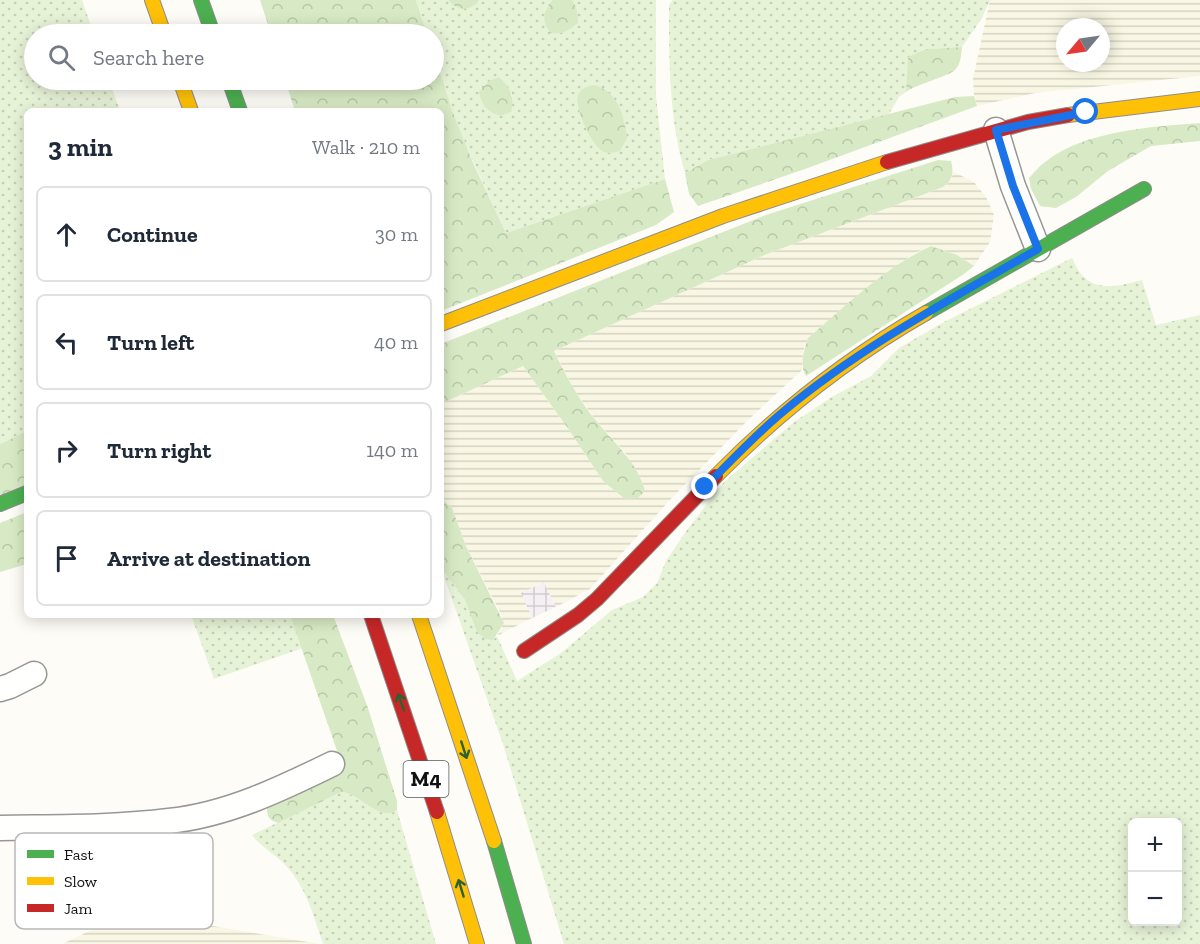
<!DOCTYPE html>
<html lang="en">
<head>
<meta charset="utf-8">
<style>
	:root { --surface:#fff; --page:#f2f2f3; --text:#1f2937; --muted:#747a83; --line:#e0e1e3 }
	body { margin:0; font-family:"Zilla Slab",serif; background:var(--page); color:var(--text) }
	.controls { position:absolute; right:18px; bottom:18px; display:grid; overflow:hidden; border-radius:9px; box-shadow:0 3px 15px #0003 }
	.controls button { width:54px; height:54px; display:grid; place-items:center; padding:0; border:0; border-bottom:2px solid var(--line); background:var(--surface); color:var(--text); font:30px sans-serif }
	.compass { position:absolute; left:1056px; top:18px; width:54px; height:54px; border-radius:50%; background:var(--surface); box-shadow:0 3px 15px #0003; rotate:241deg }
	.stop { position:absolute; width:18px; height:18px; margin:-14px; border:4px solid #1a73e8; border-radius:50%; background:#fff }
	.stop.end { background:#1a73e8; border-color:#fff; box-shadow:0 2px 6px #0008 }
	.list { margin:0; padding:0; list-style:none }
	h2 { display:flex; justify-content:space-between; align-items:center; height:78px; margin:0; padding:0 24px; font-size:26px }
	h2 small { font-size:20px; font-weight:400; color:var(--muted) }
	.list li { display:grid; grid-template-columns:39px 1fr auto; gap:18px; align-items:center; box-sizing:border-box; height:96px; margin:0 12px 12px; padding:0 12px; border:2px solid var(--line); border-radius:9px }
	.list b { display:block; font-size:22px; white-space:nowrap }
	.list em { font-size:20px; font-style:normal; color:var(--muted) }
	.icon { flex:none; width:33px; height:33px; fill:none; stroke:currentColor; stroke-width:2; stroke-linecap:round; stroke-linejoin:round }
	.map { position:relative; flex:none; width:1200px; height:944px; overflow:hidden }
	.search { position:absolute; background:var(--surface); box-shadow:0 3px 15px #0003; left:24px; top:24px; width:420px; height:66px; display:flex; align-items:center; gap:15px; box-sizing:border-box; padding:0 21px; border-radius:33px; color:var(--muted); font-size:22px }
	.panel { position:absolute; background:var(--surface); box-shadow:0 3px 15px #0003; left:24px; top:108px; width:420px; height:510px; border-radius:9px }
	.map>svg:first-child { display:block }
	.industrial { fill:url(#industrial-grid) }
	.farmland { fill:url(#farmland-rules); fill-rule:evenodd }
	.grass { fill:url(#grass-dots); fill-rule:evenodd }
	.forest { fill:url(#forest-crowns) }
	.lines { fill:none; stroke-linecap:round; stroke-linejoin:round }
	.street-casing { stroke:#979795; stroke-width:27 }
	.fast-casing { stroke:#8e8d8b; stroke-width:16 }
	.slow-casing { stroke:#8e8d8b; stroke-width:16 }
	.jam-casing { stroke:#8e8d8b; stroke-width:16 }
	.street { stroke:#fffffe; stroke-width:24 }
	.fast { stroke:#4caf50; stroke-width:14 }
	.slow { stroke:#ffc107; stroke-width:14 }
	.jam { stroke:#c62828; stroke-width:14 }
	.oneway { stroke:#2e6030 }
	.route { stroke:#1a73e8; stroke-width:8 }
	.labels { text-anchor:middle; stroke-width:6; stroke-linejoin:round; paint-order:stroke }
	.shield { fill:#fff; stroke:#585858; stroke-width:1.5 }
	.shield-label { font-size:21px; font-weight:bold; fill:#111 }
	.key { fill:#fff; stroke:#b8b8b8; stroke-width:1.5 }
	.key-label { font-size:16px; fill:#111 }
</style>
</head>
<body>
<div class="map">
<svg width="1200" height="944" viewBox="0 0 1200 944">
	<defs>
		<pattern id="industrial-grid" width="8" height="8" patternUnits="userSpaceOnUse" patternTransform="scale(1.5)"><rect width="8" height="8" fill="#f5f0f3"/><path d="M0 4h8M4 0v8" fill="none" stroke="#d1cdcf"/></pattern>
		<pattern id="farmland-rules" width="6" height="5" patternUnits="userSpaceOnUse" patternTransform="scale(1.5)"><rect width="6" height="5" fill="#f9f7e4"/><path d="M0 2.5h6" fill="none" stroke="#d4d3c3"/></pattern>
		<pattern id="grass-dots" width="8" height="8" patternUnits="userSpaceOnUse" patternTransform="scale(1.5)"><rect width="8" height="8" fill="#e7f3d7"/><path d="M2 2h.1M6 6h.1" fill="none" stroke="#c5cfb8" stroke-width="1.8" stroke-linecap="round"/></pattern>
		<pattern id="forest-crowns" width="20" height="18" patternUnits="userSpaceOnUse" patternTransform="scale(1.5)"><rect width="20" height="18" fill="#d8eac5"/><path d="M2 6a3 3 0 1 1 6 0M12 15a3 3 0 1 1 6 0" fill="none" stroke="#b8c8a8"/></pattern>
	</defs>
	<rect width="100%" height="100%" fill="#fdfcf7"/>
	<path class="industrial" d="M544 582 556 607 532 618 520 593Z"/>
	<g class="farmland">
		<path d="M990 0H1200V76L1035 93 977 106 974 96 973 79ZM1065 27H1101V63H1065Z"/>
		<path d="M954 172 974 182 986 197 994 215 990 242 974 266 957 255 931 246 915 253 879 278 808 338 803 351 802 370 747 421 668 502 590 589 556 607 544 582 521 593 532 618 497 636 502 628V616L466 546 452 508 443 500 441 501V404L523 366 567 427 603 481 627 455 597 422 575 391 554 351 767 254 943 187 949 182Z"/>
		<path d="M129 912 320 944H62Z"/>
	</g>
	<g class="grass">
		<path d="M0 0H82L94 34H34V80H109L120 111H27V431L0 444Z"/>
		<path d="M416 0H448L451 3 479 2 480 0H552L545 10 578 11 572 0H656V96L665 179 506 233C485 186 462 141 446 93 439 72 434 56 434 34H427ZM499 77 512 94 510 112 501 116 495 114Z"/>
		<path d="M673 0H990L982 18 962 47 926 49 909 57 906 92 899 97 889 114 708 160 685 173C669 119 669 61 669 5Z"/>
		<path d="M1072 258C1075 264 1078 271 1082 275 1098 293 1123 285 1142 280L1156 325 1200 315V944H564L503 744 441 568 465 600 478 632 493 640 497 636 517 681 561 653 612 610 643 597 657 583 666 561 687 530 723 483 794 422 832 397 871 376 899 348 944 322ZM1132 822H1178V922H1132Z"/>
		<path d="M191 615H290L303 648 214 679Z"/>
		<path d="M341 792C360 793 379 823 397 810L436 944H323C313 914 305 882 280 860 270 851 260 846 252 835Z"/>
	</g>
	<g class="forest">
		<path d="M260 0H416L427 34H271Z"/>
		<path d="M448 0H480C470 11 458 12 448 0Z"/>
		<path d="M552 0H572C578 8 578 14 578 23 569 30 563 35 551 33 541 22 543 11 552 0Z"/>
		<path d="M962 47C961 55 961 64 955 70 945 78 919 83 906 92L908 57 926 49Z"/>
		<path d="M434 54 452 110 474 165 506 233 665 179 674 212 656 225 441 311V111H295L285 80H434Z"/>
		<path d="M499 77C510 87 515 97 511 112L501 116C487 112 482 106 479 92L489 81Z"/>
		<path d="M594 85C618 91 624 116 627 138L620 151C614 153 607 154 602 151 591 144 574 107 578 95 581 88 588 86 594 85Z"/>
		<path d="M974 96 977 106 805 169 698 206 689 194 685 173 708 160 955 97Z"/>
		<path d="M1200 123V141L1151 146 1108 171 1076 197 1056 208 1040 206 1031 189 1029 178C1034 173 1039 166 1045 162 1086 130 1151 127 1200 123Z"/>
		<path d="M938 160 951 161C954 173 953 179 943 187L767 254 554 351C566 376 580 402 598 423 616 445 637 462 645 491L638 498 625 499 603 481 567 427 523 366 441 404V344L766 215Z"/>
		<path d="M931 246 957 255 974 266 964 274 806 376C799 365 804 350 808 338 847 305 885 267 931 246Z"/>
		<path d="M27 431V485L0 497V444Z"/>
		<path d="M443 500 452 508 466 546 504 623 493 640 485 639 477 632 465 600 441 568V501Z"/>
		<path d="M27 512V564L0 572V523Z"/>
		<path d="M290 615H333L368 708 397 801V810C379 823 360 793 341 792L278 823C269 820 267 817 267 808L334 775 343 768Z"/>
	</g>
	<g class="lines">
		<defs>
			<g id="street">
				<path d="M996 130 1013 186 1038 249"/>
				<path d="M0 689 10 686 34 674"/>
				<path d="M0 828C56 827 113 828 169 821 227 815 281 789 332 764"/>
			</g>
			<g id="fast">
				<path d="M201 0 213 34"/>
				<path d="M229 80 240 111"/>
				<path d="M926 313 1144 189"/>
				<path d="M0 504 27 493"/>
				<path d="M494 841 524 944"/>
			</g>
			<g id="slow">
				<path d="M152 0 164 34"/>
				<path d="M180 80 191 111"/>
				<path d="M1068 115 1200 99"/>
				<path d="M441 324 723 216 887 162"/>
				<path d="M716 476C779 412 849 357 926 313"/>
				<path d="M419 615 494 841"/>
				<path d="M437 812 477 944"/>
			</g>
			<g id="jam">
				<path d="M887 162 1028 122 1068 115"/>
				<path d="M371 615 437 812"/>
				<path d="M524 651 578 615 597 599 716 476"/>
			</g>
		</defs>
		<use href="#street" class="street-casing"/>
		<use href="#fast" class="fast-casing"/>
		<use href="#slow" class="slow-casing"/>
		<use href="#jam" class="jam-casing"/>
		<use href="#street" class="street"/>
		<use href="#fast" class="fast"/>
		<use href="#slow" class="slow"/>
		<use href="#jam" class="jam"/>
	</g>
	<defs><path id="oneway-shaft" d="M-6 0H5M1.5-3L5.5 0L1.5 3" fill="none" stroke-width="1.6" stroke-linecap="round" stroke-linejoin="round" transform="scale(1.5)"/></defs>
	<g class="oneway">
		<use href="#oneway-shaft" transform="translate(401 702) rotate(-108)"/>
		<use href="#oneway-shaft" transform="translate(464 750) rotate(72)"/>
		<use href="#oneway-shaft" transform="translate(461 888) rotate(-107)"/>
	</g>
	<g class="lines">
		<path class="route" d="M705 487C731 461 756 434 784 411 862 346 951 299 1038 249L1013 186 996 130 1086 112"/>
	</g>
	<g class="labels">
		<rect class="shield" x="403.5" y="761" width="45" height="36" rx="4.5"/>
		<g class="shield-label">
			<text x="426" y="786">M4</text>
		</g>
	</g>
	<rect x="15" y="833" width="198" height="96" rx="9" class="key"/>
	<rect x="27" y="850" width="27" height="8" fill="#4caf50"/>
	<rect x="27" y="877" width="27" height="8" fill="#ffc107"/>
	<rect x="27" y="904" width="27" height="8" fill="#c62828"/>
	<g class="key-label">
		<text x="64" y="860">Fast</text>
		<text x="64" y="887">Slow</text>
		<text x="64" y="914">Jam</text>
	</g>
</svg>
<div class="controls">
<button>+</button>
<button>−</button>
</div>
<svg class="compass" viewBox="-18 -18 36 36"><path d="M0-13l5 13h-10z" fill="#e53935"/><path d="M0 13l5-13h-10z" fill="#747a83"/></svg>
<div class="stop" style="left:1086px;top:112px"></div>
<div class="stop end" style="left:705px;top:487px"></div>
<div class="search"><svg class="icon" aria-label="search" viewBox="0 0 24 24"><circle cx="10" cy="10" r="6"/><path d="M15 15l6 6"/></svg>Search here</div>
<section class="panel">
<h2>3 min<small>Walk · 210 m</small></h2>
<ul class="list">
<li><svg class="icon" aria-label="ahead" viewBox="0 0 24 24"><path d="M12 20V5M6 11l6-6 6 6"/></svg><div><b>Continue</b></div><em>30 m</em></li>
<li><svg class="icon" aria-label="left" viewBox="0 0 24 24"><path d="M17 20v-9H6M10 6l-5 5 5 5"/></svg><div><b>Turn left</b></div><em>40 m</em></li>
<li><svg class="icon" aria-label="right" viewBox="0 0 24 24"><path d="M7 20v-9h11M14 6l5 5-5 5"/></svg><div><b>Turn right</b></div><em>140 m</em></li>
<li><svg class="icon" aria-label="arrive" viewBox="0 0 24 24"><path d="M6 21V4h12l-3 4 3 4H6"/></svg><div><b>Arrive at destination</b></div></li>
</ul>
</section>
</div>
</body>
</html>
